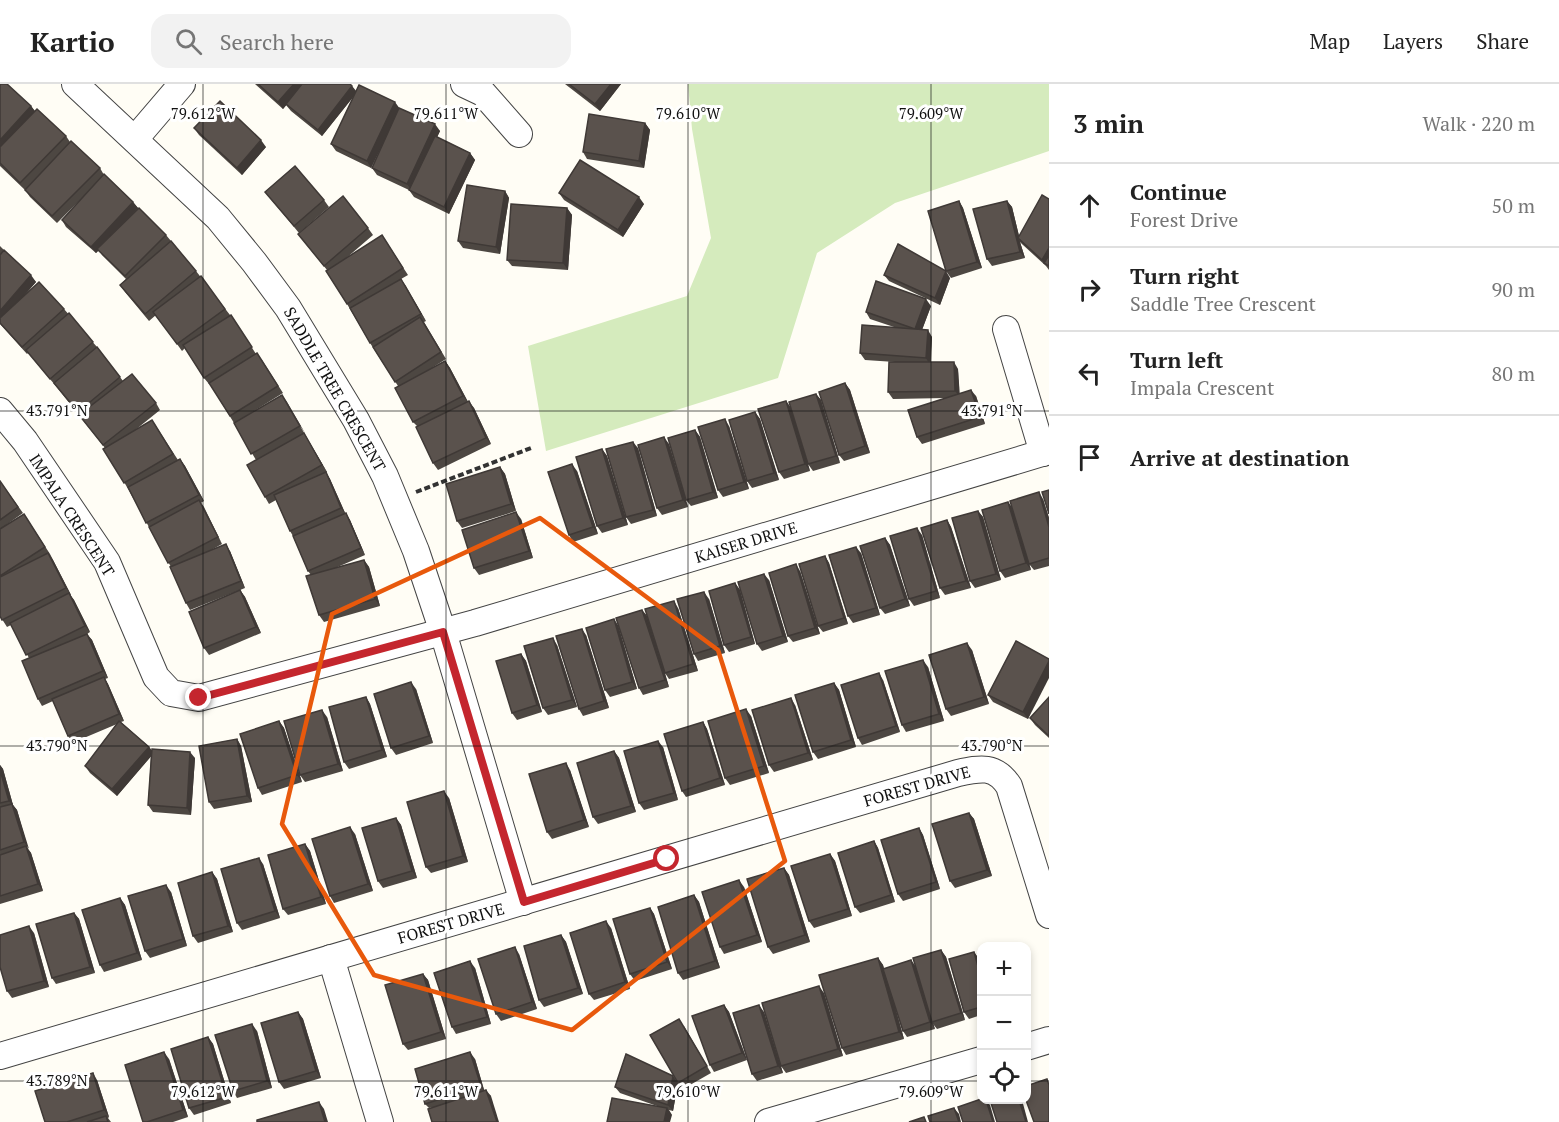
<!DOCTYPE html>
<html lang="en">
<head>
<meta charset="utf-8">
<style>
	:root { --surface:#fff; --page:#f2f2f2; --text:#222; --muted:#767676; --line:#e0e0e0 }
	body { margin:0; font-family:"PT Serif",serif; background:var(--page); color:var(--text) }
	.controls { position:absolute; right:18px; bottom:18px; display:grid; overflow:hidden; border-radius:12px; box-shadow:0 3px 9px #0003 }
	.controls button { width:54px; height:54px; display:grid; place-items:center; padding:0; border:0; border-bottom:2px solid var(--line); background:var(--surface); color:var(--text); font:30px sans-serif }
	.stop { position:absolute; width:18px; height:18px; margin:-14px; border:4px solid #c4262e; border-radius:50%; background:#fff }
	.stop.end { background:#c4262e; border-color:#fff; box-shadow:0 2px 6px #0008 }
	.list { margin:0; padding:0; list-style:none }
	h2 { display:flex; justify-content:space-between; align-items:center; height:78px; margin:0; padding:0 24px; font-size:26px }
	h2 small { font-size:20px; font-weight:400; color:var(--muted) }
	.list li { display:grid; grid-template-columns:39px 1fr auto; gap:18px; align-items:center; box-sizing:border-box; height:84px; padding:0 24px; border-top:2px solid var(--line) }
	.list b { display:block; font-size:22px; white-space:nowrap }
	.list p { margin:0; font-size:20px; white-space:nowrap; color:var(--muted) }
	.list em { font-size:20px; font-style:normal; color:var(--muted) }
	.icon { flex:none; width:33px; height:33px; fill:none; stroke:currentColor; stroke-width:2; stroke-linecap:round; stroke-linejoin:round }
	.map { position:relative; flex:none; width:1049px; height:1038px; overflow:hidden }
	header { display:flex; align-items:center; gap:36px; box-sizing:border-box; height:84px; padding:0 30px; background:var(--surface); border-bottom:2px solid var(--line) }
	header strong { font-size:28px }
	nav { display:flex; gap:33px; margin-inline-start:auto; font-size:21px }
	.search { width:420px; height:54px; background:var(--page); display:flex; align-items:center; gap:15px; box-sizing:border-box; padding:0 21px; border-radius:18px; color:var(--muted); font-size:22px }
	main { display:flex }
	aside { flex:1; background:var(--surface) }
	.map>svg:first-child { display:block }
	.green { fill:#d5ebbd }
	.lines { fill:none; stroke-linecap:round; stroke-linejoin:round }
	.minor-casing { stroke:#444; stroke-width:28 }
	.path { stroke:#333; stroke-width:4; stroke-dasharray:6 3; stroke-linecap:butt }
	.minor { stroke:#fff; stroke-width:26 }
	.wall { fill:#4d4742 }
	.shaded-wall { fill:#3f3936 }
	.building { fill:#5a524d; stroke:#3f3936; stroke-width:1.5 }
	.route { stroke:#c4262e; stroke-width:8 }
	.marked { fill:none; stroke:#e8590c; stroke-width:4.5; stroke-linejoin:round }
	.ticks { fill:none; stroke:#111; stroke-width:1.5; stroke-opacity:0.45 }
	.labels { text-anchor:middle; stroke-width:6; stroke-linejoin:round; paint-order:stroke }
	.street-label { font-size:16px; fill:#111; stroke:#fff }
	.ticks-label { font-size:15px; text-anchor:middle; fill:#111; stroke:#fff; stroke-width:6; stroke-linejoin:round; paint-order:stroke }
</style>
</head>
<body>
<header>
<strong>Kartio</strong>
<div class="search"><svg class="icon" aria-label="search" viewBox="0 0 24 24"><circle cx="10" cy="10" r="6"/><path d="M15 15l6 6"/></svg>Search here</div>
<nav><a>Map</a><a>Layers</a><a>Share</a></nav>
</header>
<main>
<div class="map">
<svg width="1049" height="1038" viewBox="0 0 1049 1038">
	<rect width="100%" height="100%" fill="#fffdf5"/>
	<path class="green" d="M688 0H1049V67L895 119 817 169 778 294 546 367 528 262 687 212 711 154 692 45Z"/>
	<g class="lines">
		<defs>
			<g id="minor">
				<path d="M75 0 218 134 254 178 288 224 356 336 385 392 416 467 443 548 523 818"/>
				<path d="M464 0 483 9 519 50"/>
				<path d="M135 55 182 0"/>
				<path d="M1006 245 1043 369"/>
				<path d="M0 327 25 357 107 478 156 593 171 609 199 614 475 539 1049 367"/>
				<path d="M331 874 380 1038"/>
				<path d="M1026 963 1049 956"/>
				<path d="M0 972 958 689C981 684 995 681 1009 702L1049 831"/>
				<path d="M768 1038 981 976"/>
			</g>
		</defs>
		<use href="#minor" class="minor-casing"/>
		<path class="path" d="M416 408 531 364"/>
		<use href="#minor" class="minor"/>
	</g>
	<g class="wall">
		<path d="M0 0 31 22 35 27 66 52 70 58 100 84 104 91 133 118 138 124 166 151 196 187 230 231H231L256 270 262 276 283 309 246 332 282 311 327 388H325L330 395 345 429 350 436 365 471 333 485 364 476 369 483 380 522 324 538 319 531 311 491 308 487 293 452 290 447 276 416 269 420 265 413 256 376 234 339 210 300H209L204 294 185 264 182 267 156 231 149 237 125 208 120 201 126 195 102 171 99 166 96 169 66 143 62 136 82 114 57 139 30 113 25 106 0 82Z"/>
		<path d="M255 0H350L356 8 399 24 440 47 437 53 470 69 475 76 449 130 414 113 409 106 377 91 372 84 382 61 371 84 336 67 331 60 354 12 322 52 291 27 286 21 283 25Z"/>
		<path d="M565 0H621L600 27Z"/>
		<path d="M645 39 650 46 644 84 587 75 583 68Z"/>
		<path d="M194 44 266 63 242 91 199 51Z"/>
		<path d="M505 107 509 114 500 170 463 164 458 157Z"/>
		<path d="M265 108 324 116 329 123 299 149Z"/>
		<path d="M559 109 644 120 623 153 564 116Z"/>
		<path d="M1049 115V186L1046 182 1023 161 1020 158 1025 174 992 182 987 175 1007 117 1012 123 1019 152Z"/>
		<path d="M959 117 963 124 982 184 951 194 946 187Z"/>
		<path d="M567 124 572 131 568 186 512 182 507 176Z"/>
		<path d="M368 144 373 151 344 176 382 151 408 191 401 195 426 237 424 238 446 275 427 287 445 277 450 284 468 318 474 324 491 360 438 386 433 379 417 342 413 338 398 302 370 259 327 186 298 150Z"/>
		<path d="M0 162 36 198 24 212 64 225 97 263 123 297 156 319 160 326 134 347 152 336 178 376 180 375 185 382 204 417 201 419 222 460 206 469 230 467 245 504 190 526 186 519 171 483 128 405 105 364 55 301 28 269 27 270 0 240Z"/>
		<path d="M884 191 950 194 940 221 889 197Z"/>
		<path d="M931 222 922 246 932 253 931 278 958 285 959 309 976 312 985 340 922 360 917 353 946 314 893 315 888 308 895 278 865 276 860 269 897 244 870 235 866 228Z"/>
		<path d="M845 299 850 306 870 369 844 377 839 371Z"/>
		<path d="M816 310 821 316 840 379 813 387 808 380Z"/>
		<path d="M786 317 791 324 810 387 784 395 779 388Z"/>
		<path d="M755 328 760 335 779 396 752 404 747 397Z"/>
		<path d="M729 342 749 405 723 413 718 406Z"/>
		<path d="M695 346 700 353 718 414 691 422 686 416Z"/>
		<path d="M669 360 688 423 662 431 657 424Z"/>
		<path d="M638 364 657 432 631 440 626 433Z"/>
		<path d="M602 365 607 372 628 441 602 449 597 442Z"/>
		<path d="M500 383 505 390 516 427 462 444 457 437Z"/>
		<path d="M577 387 598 450 573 458 569 451Z"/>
		<path d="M0 397 23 429 6 441 24 430 50 470 71 511H70L74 516 90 548 87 550 92 556 108 594 105 595 108 600 124 637 121 638 149 663 152 667 195 674 191 731 153 728 148 721 151 672 117 712 90 689 85 682 117 640 72 659 68 652 53 617 42 622 38 615 29 574 11 541 7 543 0 532Z"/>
		<path d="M1043 415 1049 434V482L1034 486 1029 480Z"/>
		<path d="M1008 418 1013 425 1031 486 1005 494 1000 487Z"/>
		<path d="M978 427 983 433 1001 496 975 504 970 497Z"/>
		<path d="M521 435 533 474 479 491 474 484Z"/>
		<path d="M947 436 951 443 971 504 945 511 940 504Z"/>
		<path d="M922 451 940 514 914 522 909 515Z"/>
		<path d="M885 454 890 461 910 522 885 530 880 524Z"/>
		<path d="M861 469 880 531 853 539 848 532Z"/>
		<path d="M825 472 829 479 848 540 823 548 818 542Z"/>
		<path d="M800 487 820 550 793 558 788 552Z"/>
		<path d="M769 496 788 558 762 567 757 560Z"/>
		<path d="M735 499 740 506 755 560 729 568 724 561Z"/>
		<path d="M240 506 245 513 261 549 209 571 204 564Z"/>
		<path d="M709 515 725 569 698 577 694 570Z"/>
		<path d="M678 524 698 587 669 595 665 589 669 603 643 611 639 604 642 526 647 532 662 580Z"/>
		<path d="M618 541 637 605 610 613 605 606Z"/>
		<path d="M586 551 609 624 583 632 579 625Z"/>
		<path d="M557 561 577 623 548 631 543 624Z"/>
		<path d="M972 566 989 620 951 632 946 625Z"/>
		<path d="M521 570 526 577 542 628 517 636 512 629Z"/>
		<path d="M1049 575 1028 635 993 618 988 611Z"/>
		<path d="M928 583 944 637 906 648 902 641Z"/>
		<path d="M883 596 900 648 862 661 858 654Z"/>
		<path d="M834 599 839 606 856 663 818 675 813 668Z"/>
		<path d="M416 605 433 659 396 671 391 664Z"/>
		<path d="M366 613 370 620 387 673 349 685 344 678Z"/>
		<path d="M1049 613V654L1035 641 1030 634Z"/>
		<path d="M795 621 813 676 774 688 769 681Z"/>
		<path d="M751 632 769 689 730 701 725 694Z"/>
		<path d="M327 633 343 687 305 698 300 691Z"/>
		<path d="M279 637 284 644 302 698 262 711 258 704Z"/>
		<path d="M703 638 707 645 725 701 686 713 682 707Z"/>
		<path d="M237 655 241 662 252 718 214 725 209 718Z"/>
		<path d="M663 663 678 716 644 726 639 719Z"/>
		<path d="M614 667 619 674 636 728 598 740 593 733Z"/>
		<path d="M0 681 3 685 13 721 17 726 28 765 31 769 43 807 0 820Z"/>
		<path d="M570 686 589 743 552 755 547 748Z"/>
		<path d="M449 714 468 778 431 789 426 783Z"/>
		<path d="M969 729 974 735 992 792 955 804 950 797Z"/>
		<path d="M396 734 401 741 417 794 383 804 378 797Z"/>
		<path d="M919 744 923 751 940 805 903 817 898 810Z"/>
		<path d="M355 750 373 807 334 819 330 812Z"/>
		<path d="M874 757 878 764 895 818 860 829 855 823Z"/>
		<path d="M305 760 310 767 326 820 288 831 283 825Z"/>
		<path d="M830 770 835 777 852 832 814 844 809 837Z"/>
		<path d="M263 780 280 834 242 846 237 839Z"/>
		<path d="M784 784 789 791 810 858 773 870 768 863Z"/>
		<path d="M212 788 217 795 233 848 198 859 193 852Z"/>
		<path d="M744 803 762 858 724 870 720 863Z"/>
		<path d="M171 808 187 862 150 874 145 867Z"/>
		<path d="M694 811 699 818 720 884 683 896 678 889Z"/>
		<path d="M120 814 125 821 142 876 104 888 100 881Z"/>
		<path d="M650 824 654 830 672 885 635 897 630 890Z"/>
		<path d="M74 829 79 835 95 889 56 900 52 894Z"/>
		<path d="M611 844 630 905 594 916 589 910Z"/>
		<path d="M34 849 49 903 12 914 7 907Z"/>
		<path d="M561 851 566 858 583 910 544 923 539 916Z"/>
		<path d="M941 866 946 873 965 936 937 945 933 940 935 945 907 953 903 947 893 915 904 955 846 971 842 964 878 874 883 881 884 885 911 876 915 882Z"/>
		<path d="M974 868 979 875 981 884V931L969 935 964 928Z"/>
		<path d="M519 870 537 925 501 937 496 930Z"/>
		<path d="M475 884 491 940 456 950 452 943Z"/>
		<path d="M423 890 428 896 446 955 408 966 403 960Z"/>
		<path d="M1026 903 1030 916 1026 917Z"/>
		<path d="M824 909 843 972 786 989 781 982Z"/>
		<path d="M724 921 729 928 747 976 714 988 710 981Z"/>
		<path d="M298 928 303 935 321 994 284 1005 279 998Z"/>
		<path d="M764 928 783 989 757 997 752 990Z"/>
		<path d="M684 942 711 989 683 1005 678 999Z"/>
		<path d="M257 947 272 1004 237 1014 233 1007Z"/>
		<path d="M208 953 213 960 231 1019 194 1031 189 1024Z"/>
		<path d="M169 975 188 1033 173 1038H143Z"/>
		<path d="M475 975 484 1006 491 1012 429 1024 425 1020Z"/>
		<path d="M673 992 678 999 673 1027 669 1026 672 1031 657 1022 620 1009 615 1003Z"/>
		<path d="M97 996 109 1033 108 1034 111 1038H45Z"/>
	</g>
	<g class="shaded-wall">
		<path d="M294 0H305L283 25 278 18Z"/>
		<path d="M611 0H621L600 27 595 20Z"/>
		<path d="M352 2 357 8 322 52 318 46Z"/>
		<path d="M395 18 400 25 371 84 367 77Z"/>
		<path d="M31 22 36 29 0 68V56Z"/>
		<path d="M645 39 650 46 644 84 639 77Z"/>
		<path d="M435 40 440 47 412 107 407 100Z"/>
		<path d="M261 56 266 63 242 91 237 84Z"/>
		<path d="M470 69 475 76 449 130 444 123Z"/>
		<path d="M505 107 509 114 500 170 496 163Z"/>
		<path d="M639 113 644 120 623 153 618 146Z"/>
		<path d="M959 117 963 124 982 184 977 178Z"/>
		<path d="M1007 117 1012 123 1020 156 1018 154 1020 158 1025 174 1020 168Z"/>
		<path d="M133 118 138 124 96 169 91 163Z"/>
		<path d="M567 124 572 131 568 186 563 179Z"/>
		<path d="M1049 164V180H1045L1042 176Z"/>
		<path d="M946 187 950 194 940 221 935 214Z"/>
		<path d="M31 191 36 198 0 239V227Z"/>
		<path d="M401 195 406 202 426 237 421 230Z"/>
		<path d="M926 215 931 222 920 251 915 245Z"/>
		<path d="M928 246 932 253 930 281 926 274Z"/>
		<path d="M445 277 450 284 468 318 463 312Z"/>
		<path d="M954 278 958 285 960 313 955 307Z"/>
		<path d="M845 299 850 306 870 369 865 362Z"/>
		<path d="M971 306 976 312 985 340 980 333Z"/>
		<path d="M816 310 821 316 840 379 836 372Z"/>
		<path d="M282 311 287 318 305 349 300 342Z"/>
		<path d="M469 317 474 324 491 360 486 354Z"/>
		<path d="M786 317 791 324 810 387 805 380Z"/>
		<path d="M755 328 760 335 779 396 774 389Z"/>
		<path d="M725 335 729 342 749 405 744 398Z"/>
		<path d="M695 346 700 353 718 414 713 408Z"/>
		<path d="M304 349 308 356 327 388 322 381Z"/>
		<path d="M664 353 669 360 688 423 683 416Z"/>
		<path d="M633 358 638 364 657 432 653 426Z"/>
		<path d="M602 365 607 372 628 441 623 434Z"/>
		<path d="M180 375 185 382 204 417 199 411Z"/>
		<path d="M572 380 577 387 598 450 593 443Z"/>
		<path d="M500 383 505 390 516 427 511 420Z"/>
		<path d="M326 388 330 395 346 431 341 424Z"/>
		<path d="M1039 408 1043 415 1049 434V443Z"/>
		<path d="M199 416 204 423 222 460 218 453Z"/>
		<path d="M1008 418 1013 425 1031 486 1026 479Z"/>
		<path d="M978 427 983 433 1001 496 996 490Z"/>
		<path d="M516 428 521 435 533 474 529 467Z"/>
		<path d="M346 429 350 436 365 471 361 464Z"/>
		<path d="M947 436 951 443 971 504 966 497Z"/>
		<path d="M917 444 922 451 940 514 936 507Z"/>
		<path d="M885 454 890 461 910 522 905 515Z"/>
		<path d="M226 460 230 467 245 504 241 497Z"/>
		<path d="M856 463 861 469 880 531 876 524Z"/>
		<path d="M48 469 53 476 71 511 66 504Z"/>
		<path d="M825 472 829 479 848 540 844 534Z"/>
		<path d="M364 476 369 483 380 522 375 515Z"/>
		<path d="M796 480 800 487 820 550 815 544Z"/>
		<path d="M764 490 769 496 788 558 783 552Z"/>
		<path d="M735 499 740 506 755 560 751 553Z"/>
		<path d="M240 506 245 513 261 549 256 543Z"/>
		<path d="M704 508 709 515 725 569 720 562Z"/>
		<path d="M69 509 74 516 90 548 85 542Z"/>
		<path d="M674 517 678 524 698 587 693 580Z"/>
		<path d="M642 526 647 532 669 603 665 596Z"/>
		<path d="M614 535 618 541 637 605 632 598Z"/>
		<path d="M582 545 586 551 609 624 604 617Z"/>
		<path d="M87 550 92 556 108 594 103 587Z"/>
		<path d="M553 554 557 561 577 623 572 616Z"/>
		<path d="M967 559 972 566 989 620 984 613Z"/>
		<path d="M521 570 526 577 542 628 537 621Z"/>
		<path d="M923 576 928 583 944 637 939 630Z"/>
		<path d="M1049 577V594L1028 635 1023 628Z"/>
		<path d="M879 589 883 596 900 648 896 642Z"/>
		<path d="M104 593 108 600 124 637 119 630Z"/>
		<path d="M411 598 416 605 433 659 429 652Z"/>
		<path d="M834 599 839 606 856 663 851 656Z"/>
		<path d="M366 613 370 620 387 673 382 666Z"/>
		<path d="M791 614 795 621 813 676 808 669Z"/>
		<path d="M746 625 751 632 769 689 764 682Z"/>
		<path d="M322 626 327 633 343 687 338 680Z"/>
		<path d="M279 637 284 644 302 698 297 691Z"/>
		<path d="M703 638 707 645 725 701 720 694Z"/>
		<path d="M237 655 241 662 252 718 247 712Z"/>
		<path d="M658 657 663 663 678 716 674 709Z"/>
		<path d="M149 663 154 669 117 712 112 705Z"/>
		<path d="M614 667 619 674 636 728 631 722Z"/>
		<path d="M190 668 195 674 191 731 187 724Z"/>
		<path d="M566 679 570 686 589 743 584 736Z"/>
		<path d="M0 681 3 685 13 721 17 726 29 765 24 758 13 722 9 717 0 686Z"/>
		<path d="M444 707 449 714 468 778 463 772Z"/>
		<path d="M969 729 974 735 992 792 987 786Z"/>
		<path d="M396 734 401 741 417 794 412 787Z"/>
		<path d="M350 743 355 750 373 807 368 800Z"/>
		<path d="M919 744 923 751 940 805 936 798Z"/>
		<path d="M874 757 878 764 895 818 891 811Z"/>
		<path d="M305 760 310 767 326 820 321 813Z"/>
		<path d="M26 762 31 769 43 807 38 800Z"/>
		<path d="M830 770 835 777 852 832 848 825Z"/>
		<path d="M259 774 263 780 280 834 275 827Z"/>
		<path d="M784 784 789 791 810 858 805 851Z"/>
		<path d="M212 788 217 795 233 848 228 842Z"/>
		<path d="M739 796 744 803 762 858 757 851Z"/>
		<path d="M166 801 171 808 187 862 183 855Z"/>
		<path d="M694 811 699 818 720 884 715 877Z"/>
		<path d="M120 814 125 821 142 876 137 869Z"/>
		<path d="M650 824 654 830 672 885 667 878Z"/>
		<path d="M74 829 79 835 95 889 90 883Z"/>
		<path d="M606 837 611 844 630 905 625 898Z"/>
		<path d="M29 842 34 849 49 903 44 897Z"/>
		<path d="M561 851 566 858 583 910 578 904Z"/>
		<path d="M515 863 519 870 537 925 532 918Z"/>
		<path d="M941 866 946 873 965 936 961 929Z"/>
		<path d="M974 868 979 875 981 884V893Z"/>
		<path d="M878 874 883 881 904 955 899 948Z"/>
		<path d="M911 876 916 883 935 945 930 938Z"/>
		<path d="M470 877 475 884 491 940 487 933Z"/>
		<path d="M423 890 428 896 446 955 441 948Z"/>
		<path d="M819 902 824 909 843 972 838 965Z"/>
		<path d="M1026 903 1030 916 1026 910Z"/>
		<path d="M724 921 729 928 747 976 742 969Z"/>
		<path d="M759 921 764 928 783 989 778 982Z"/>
		<path d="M298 928 303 935 321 994 316 987Z"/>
		<path d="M252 940 257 947 272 1004 267 997Z"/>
		<path d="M208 953 213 960 231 1019 227 1013Z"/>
		<path d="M164 968 169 975 188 1033 183 1026Z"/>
		<path d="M470 968 475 975 485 1009 481 1002Z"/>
		<path d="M93 989 97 996 109 1033 104 1026Z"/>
		<path d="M673 992 678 999 673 1027 668 1021Z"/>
		<path d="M486 1006 491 1012 499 1038H497Z"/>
		<path d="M986 1016 990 1021 995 1038H993Z"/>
		<path d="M1019 1016H1022L1028 1038H1026Z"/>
		<path d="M319 1018 324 1025 328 1038H325Z"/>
		<path d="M667 1024 672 1031 670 1038H664Z"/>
		<path d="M954 1024 959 1030 961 1038H959Z"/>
	</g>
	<g class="building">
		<path d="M0 0H7L31 22 0 56Z"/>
		<path d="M258 0H294L278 18Z"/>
		<path d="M302 0H350L352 2 318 46 286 20Z"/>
		<path d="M569 0H611L595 20Z"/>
		<path d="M359 1 395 18 367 77 331 60Z"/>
		<path d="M220 17 261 56 237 84 194 44Z"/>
		<path d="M399 24 435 40 407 100 372 84Z"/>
		<path d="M37 25 66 52 20 99 0 79V63Z"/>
		<path d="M589 30 645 39 639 77 583 68Z"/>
		<path d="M435 52 470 69 444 123 409 106Z"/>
		<path d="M71 57 100 84 52 132 25 106Z"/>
		<path d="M580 76 639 113 618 146 559 109Z"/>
		<path d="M295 82 324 116 294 142 265 108Z"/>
		<path d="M104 90 133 118 91 163 62 136Z"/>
		<path d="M467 101 505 107 496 163 458 157Z"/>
		<path d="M1042 111 1049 115V164L1042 176 1018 154Z"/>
		<path d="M343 112 368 144 324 182 298 150Z"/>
		<path d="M959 117 977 178 946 187 928 127Z"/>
		<path d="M1007 117 1020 168 987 175 973 125Z"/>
		<path d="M511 120 567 124 563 179 507 176Z"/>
		<path d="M139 124 166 151 125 192 97 165Z"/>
		<path d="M382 151 403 184 347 220 326 187Z"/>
		<path d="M171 157 196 187 145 230 120 201Z"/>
		<path d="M898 160 946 187 935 214 884 191Z"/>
		<path d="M4 166 31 191 0 227V171Z"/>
		<path d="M1049 171V182L1044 179Z"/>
		<path d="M201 192 225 225 177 260 153 228Z"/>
		<path d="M401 195 421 230 370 259 350 224Z"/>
		<path d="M876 197 926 215 915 245 866 228Z"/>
		<path d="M39 198 64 225 22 263 0 239V234Z"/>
		<path d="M69 229 93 258 50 295 26 266Z"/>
		<path d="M231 231 252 263 204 294 183 261Z"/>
		<path d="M420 233 441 268 395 298 373 263Z"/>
		<path d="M862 241 928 246 926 274 860 269Z"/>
		<path d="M97 263 120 293 78 328 54 299Z"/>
		<path d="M257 269 278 302 230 332 209 299Z"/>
		<path d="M445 277 463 312 413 338 395 304Z"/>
		<path d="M889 278H954L955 307 888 308Z"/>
		<path d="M132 290 156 319 103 361 79 331Z"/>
		<path d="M845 299 865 362 839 371 819 308Z"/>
		<path d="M971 306 980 333 917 353 908 326Z"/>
		<path d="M816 310 836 372 808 380 789 318Z"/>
		<path d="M282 311 300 342 251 370 234 339Z"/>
		<path d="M469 317 486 354 433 379 416 343Z"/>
		<path d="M786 317 805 380 779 388 758 325Z"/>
		<path d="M755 328 774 389 747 397 729 336Z"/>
		<path d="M725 335 744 398 718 406 698 343Z"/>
		<path d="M152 336 173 370 124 399 103 365Z"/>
		<path d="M695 346 713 408 686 416 668 354Z"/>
		<path d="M304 349 322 381 265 413 247 381Z"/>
		<path d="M664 353 683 416 657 424 638 361Z"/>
		<path d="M633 358 653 426 626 433 606 365Z"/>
		<path d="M602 365 623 434 597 442 576 373Z"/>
		<path d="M180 375 199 411 146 439 128 403Z"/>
		<path d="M572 380 593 443 569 451 548 388Z"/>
		<path d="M500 383 511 420 457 437 446 400Z"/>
		<path d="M326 388 341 424 290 447 274 411Z"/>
		<path d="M0 397 18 423 0 436Z"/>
		<path d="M1049 406V430L1042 408Z"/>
		<path d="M1039 408 1049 443V474L1029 480 1010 417Z"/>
		<path d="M199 416 218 453 168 479 149 443Z"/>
		<path d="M1008 418 1026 479 1000 487 982 426Z"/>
		<path d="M978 427 996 490 970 497 952 434Z"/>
		<path d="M516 428 529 467 474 484 462 446Z"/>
		<path d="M346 429 361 464 308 487 293 452Z"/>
		<path d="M24 430 45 463 0 492V445Z"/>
		<path d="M947 436 966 497 940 504 921 444Z"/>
		<path d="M917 444 936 507 909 515 890 452Z"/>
		<path d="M885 454 905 515 880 524 860 462Z"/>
		<path d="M226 460 241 497 186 519 170 483Z"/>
		<path d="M856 463 876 524 848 532 829 471Z"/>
		<path d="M48 469 66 504 2 536 0 532V493Z"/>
		<path d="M825 472 844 534 818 542 799 480Z"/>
		<path d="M364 476 375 515 319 531 306 492Z"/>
		<path d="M796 480 815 544 788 552 769 489Z"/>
		<path d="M764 490 783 552 757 560 738 498Z"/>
		<path d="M735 499 751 553 724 561 709 507Z"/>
		<path d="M240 506 256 543 204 564 189 528Z"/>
		<path d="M704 508 720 562 694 570 677 515Z"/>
		<path d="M69 509 85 542 26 571 10 539Z"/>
		<path d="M674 517 693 580 665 589 645 525Z"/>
		<path d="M642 526 665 596 639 604 616 534Z"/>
		<path d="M614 535 632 598 605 606 586 544Z"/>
		<path d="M582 545 604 617 579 625 556 552Z"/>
		<path d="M87 550 103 587 38 615 22 577Z"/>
		<path d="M553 554 572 616 543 624 524 562Z"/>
		<path d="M1016 557 1049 575V577L1023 628 988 611Z"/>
		<path d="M967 559 984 613 946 625 929 571Z"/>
		<path d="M521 570 537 621 512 629 496 577Z"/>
		<path d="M923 576 939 630 902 641 885 587Z"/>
		<path d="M879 589 896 642 858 654 841 601Z"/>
		<path d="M104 593 119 630 68 652 52 615Z"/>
		<path d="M411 598 429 652 391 664 374 610Z"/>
		<path d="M834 599 851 656 813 668 795 611Z"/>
		<path d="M366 613 382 666 344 678 329 623Z"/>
		<path d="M1049 613V652L1030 634Z"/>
		<path d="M791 614 808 669 769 681 752 626Z"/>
		<path d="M746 625 764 682 725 694 708 637Z"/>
		<path d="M322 626 338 680 300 691 284 637Z"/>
		<path d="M119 637 149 663 112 705 85 682Z"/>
		<path d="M279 637 297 691 258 704 240 650Z"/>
		<path d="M703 638 720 694 682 707 664 650Z"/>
		<path d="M237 655 247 712 209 718 199 662Z"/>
		<path d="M658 657 674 709 639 719 624 667Z"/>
		<path d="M152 665 190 668 187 724 148 721Z"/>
		<path d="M614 667 631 722 593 733 577 679Z"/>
		<path d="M566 679 584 736 547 748 529 690Z"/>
		<path d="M0 686 9 717 0 719Z"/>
		<path d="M444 707 463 772 426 783 407 718Z"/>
		<path d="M12 720 24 758 0 766V723Z"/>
		<path d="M969 729 987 786 950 797 932 740Z"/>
		<path d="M396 734 412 787 378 797 362 744Z"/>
		<path d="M350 743 368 800 330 812 312 755Z"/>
		<path d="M919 744 936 798 898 810 881 756Z"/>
		<path d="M874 757 891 811 855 823 838 769Z"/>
		<path d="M305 760 321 813 283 825 268 771Z"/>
		<path d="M26 762 38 800 0 812V771Z"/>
		<path d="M830 770 848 825 809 837 791 782Z"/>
		<path d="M259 774 275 827 237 839 221 785Z"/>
		<path d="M784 784 805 851 768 863 747 795Z"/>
		<path d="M212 788 228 842 193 852 178 799Z"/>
		<path d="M739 796 757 851 720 863 702 808Z"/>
		<path d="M166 801 183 855 145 867 128 812Z"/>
		<path d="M694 811 715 877 678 889 658 823Z"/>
		<path d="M120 814 137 869 100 881 82 826Z"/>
		<path d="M650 824 667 878 630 890 613 835Z"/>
		<path d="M74 829 90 883 52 894 36 840Z"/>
		<path d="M606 837 625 898 589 910 570 849Z"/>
		<path d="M29 842 44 897 7 907 0 883V851Z"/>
		<path d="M561 851 578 904 539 916 524 862Z"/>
		<path d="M1010 860 1011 862H1001Z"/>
		<path d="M515 863 532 918 496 930 478 875Z"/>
		<path d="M941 866 961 929 932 938 913 874Z"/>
		<path d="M974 868 981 893V923L964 928 949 875Z"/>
		<path d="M981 869V881L978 870Z"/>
		<path d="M878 874 899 948 842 964 819 891Z"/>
		<path d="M911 876 930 938 903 947 883 885Z"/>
		<path d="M470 877 487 933 452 943 434 889Z"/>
		<path d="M423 890 441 948 403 960 385 901Z"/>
		<path d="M819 902 838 965 781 982 762 919Z"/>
		<path d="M724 921 742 969 710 981 692 932Z"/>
		<path d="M759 921 778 982 752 990 733 929Z"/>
		<path d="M298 928 316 987 279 998 261 939Z"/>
		<path d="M679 935 707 982 678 999 650 951Z"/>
		<path d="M252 940 267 997 233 1007 215 951Z"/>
		<path d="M208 953 227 1013 189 1024 171 965Z"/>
		<path d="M164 968 183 1026 147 1038H143L125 981Z"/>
		<path d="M470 968 481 1002 425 1020 415 985Z"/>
		<path d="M626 970 673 992 668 1021 615 1003Z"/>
		<path d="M93 989 104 1026 67 1038H45L35 1007Z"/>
		<path d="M1047 995 1049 1001V1038H1034L1026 1016V1002Z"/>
		<path d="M486 1006 497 1038H432L428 1025Z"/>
		<path d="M612 1014 667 1024 664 1038H607Z"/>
		<path d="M981 1015 986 1016 993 1038H963L958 1023Z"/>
		<path d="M990 1016H1019L1026 1038H997Z"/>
		<path d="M319 1018 325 1038H257V1036Z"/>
		<path d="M954 1024 959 1038H930L928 1032Z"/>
		<path d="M106 1032 108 1038H87Z"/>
		<path d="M924 1033 926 1038H909Z"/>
	</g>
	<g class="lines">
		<path class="route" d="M199 614 443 548 524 818 667 775"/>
	</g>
	<path class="marked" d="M540 434 718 566 785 777 572 946 374 891 282 740 332 530Z"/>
	<path class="ticks" d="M203 0V1038M446 0V1038M688 0V1038M931 0V1038M0 327H1049M0 662H1049M0 997H981M1026 997H1049"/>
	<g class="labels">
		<g class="street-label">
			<text transform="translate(335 305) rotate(60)" y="6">SADDLE TREE CRESCENT</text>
			<text transform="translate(72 431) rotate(57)" y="6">IMPALA CRESCENT</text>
			<text transform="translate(746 458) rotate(-17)" y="6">KAISER DRIVE</text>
			<text transform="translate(917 702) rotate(-16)" y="6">FOREST DRIVE</text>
			<text transform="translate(451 839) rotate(-16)" y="6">FOREST DRIVE</text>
		</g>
	</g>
	<g class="ticks-label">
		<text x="203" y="35">79.612°W</text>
		<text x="446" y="35">79.611°W</text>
		<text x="688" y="35">79.610°W</text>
		<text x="931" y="35">79.609°W</text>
		<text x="57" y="332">43.791°N</text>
		<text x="992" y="332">43.791°N</text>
		<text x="57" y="667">43.790°N</text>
		<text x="992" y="667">43.790°N</text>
		<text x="57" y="1002">43.789°N</text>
		<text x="203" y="1013">79.612°W</text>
		<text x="446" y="1013">79.611°W</text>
		<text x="688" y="1013">79.610°W</text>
		<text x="931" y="1013">79.609°W</text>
	</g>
</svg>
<div class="controls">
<button>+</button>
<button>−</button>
<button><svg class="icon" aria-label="locate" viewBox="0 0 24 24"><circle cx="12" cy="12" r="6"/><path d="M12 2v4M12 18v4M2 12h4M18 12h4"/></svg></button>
</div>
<div class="stop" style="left:667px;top:775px"></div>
<div class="stop end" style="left:199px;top:614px"></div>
</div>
<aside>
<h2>3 min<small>Walk · 220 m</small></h2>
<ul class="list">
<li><svg class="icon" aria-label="ahead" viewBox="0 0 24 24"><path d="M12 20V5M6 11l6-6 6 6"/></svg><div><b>Continue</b><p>Forest Drive</p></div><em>50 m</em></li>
<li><svg class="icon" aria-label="right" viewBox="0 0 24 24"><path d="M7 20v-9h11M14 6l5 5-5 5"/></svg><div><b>Turn right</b><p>Saddle Tree Crescent</p></div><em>90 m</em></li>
<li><svg class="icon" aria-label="left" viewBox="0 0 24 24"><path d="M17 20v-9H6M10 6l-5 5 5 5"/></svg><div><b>Turn left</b><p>Impala Crescent</p></div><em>80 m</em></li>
<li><svg class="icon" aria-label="arrive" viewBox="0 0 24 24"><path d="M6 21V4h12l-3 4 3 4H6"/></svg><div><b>Arrive at destination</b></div></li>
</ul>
</aside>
</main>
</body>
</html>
